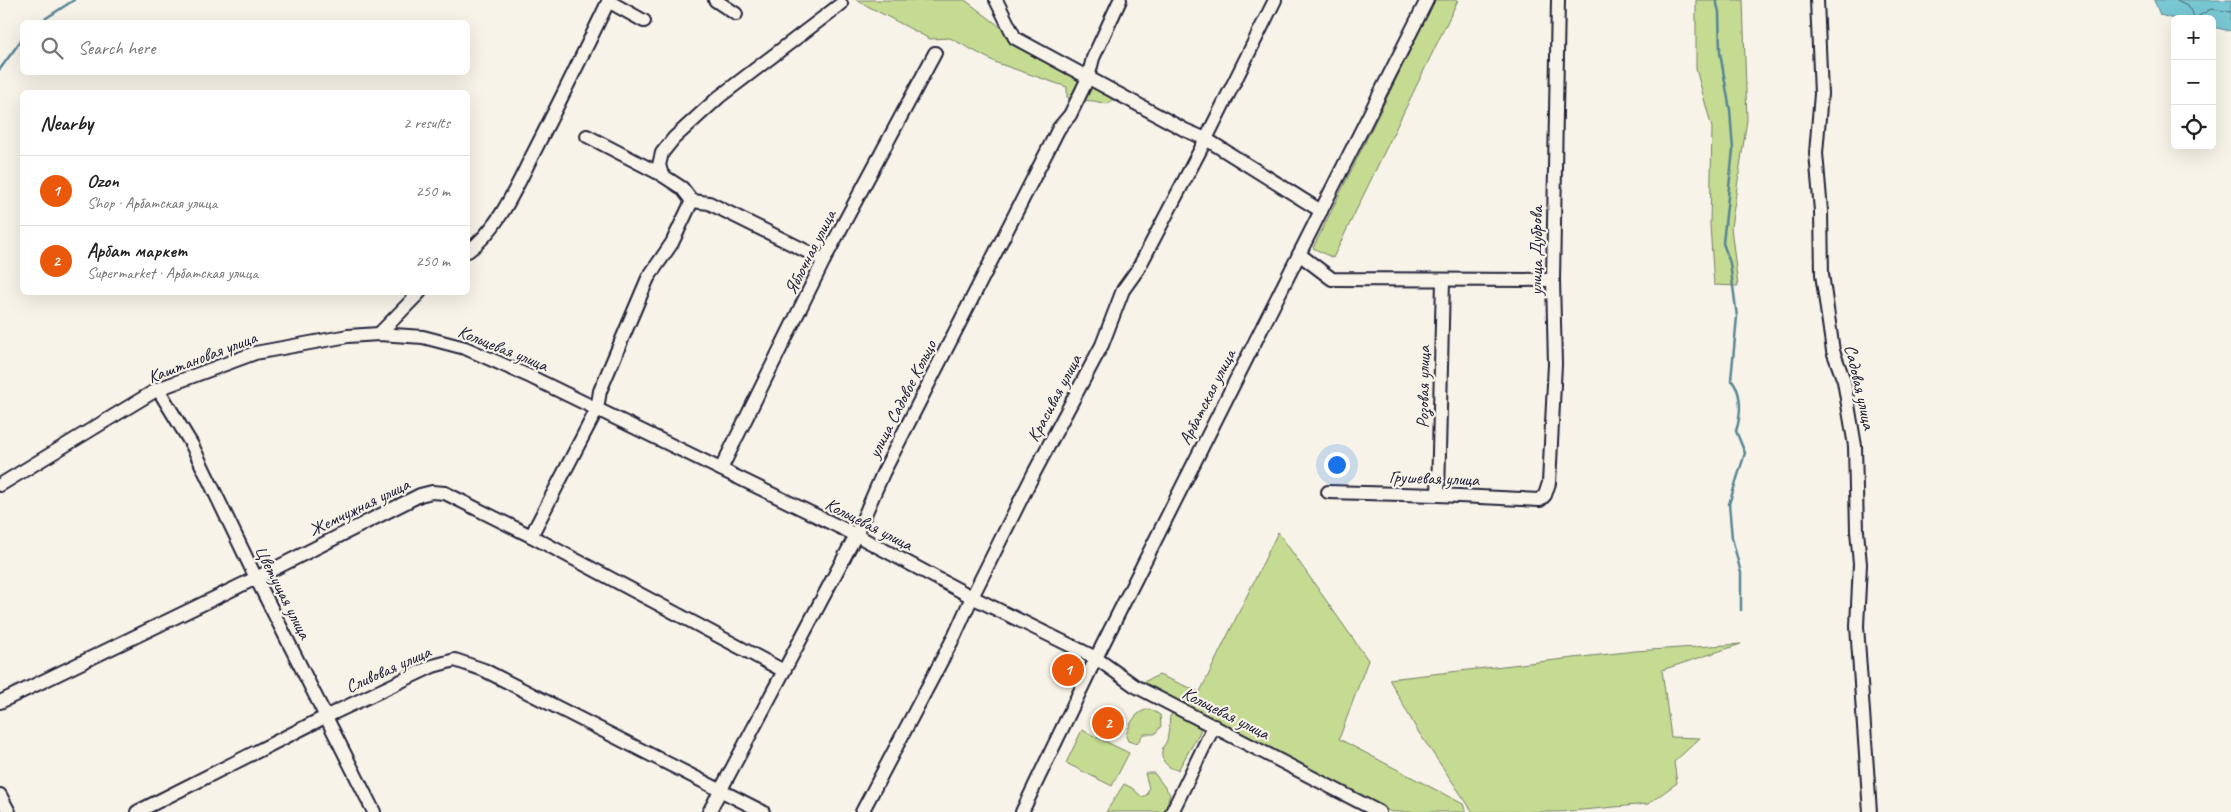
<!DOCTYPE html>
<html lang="en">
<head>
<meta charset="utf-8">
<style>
	:root { --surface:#fff; --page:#f6f6f6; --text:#222; --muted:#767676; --line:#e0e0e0; --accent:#ea580c }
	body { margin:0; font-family:Caveat,sans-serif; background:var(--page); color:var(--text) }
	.controls { position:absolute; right:15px; top:15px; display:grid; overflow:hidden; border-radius:8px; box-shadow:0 5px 20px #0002 }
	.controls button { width:45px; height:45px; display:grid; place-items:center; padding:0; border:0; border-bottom:1px solid var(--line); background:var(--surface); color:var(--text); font:25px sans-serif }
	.you { position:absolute; left:1336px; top:464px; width:18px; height:18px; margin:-12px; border:4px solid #fff; border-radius:50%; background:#1a73e8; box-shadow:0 0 0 8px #1a73e833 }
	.badge { display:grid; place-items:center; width:32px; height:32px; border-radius:50%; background:var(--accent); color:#fff; font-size:16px; font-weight:700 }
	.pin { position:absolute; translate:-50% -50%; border:2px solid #fff; box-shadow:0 1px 5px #0006 }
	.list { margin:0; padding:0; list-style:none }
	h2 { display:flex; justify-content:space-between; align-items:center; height:65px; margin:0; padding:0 20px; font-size:21px }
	h2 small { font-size:16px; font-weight:400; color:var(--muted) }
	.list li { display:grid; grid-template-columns:32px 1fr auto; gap:15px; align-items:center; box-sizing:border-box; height:70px; padding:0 20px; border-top:1px solid var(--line) }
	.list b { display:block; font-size:19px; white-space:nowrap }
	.list p { margin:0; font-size:16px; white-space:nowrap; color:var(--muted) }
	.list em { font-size:16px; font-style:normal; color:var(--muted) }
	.icon { flex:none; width:28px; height:28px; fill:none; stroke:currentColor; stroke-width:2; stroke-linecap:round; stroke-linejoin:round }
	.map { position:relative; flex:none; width:2231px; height:812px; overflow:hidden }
	.search { position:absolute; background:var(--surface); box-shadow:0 5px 20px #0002; left:20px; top:20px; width:450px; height:55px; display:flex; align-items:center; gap:12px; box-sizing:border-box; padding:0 18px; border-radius:8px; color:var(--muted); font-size:19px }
	.panel { position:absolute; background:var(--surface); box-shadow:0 5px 20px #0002; left:20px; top:90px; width:450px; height:205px; border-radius:8px }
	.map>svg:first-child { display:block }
	.green { fill:#c5db91; stroke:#747e66 }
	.water { fill:#78c7d3; stroke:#568596 }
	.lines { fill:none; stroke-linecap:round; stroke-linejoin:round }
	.shore { stroke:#446478; stroke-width:1 }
	.stream { stroke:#568596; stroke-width:2.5 }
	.minor-casing { stroke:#22223b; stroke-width:16 }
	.minor { stroke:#f7f3e8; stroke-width:12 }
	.labels { text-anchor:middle; stroke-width:4.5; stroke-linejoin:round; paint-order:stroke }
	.street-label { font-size:18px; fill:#22223b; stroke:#f7f3e8 }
</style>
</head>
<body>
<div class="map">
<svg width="2231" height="812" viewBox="0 0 2231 812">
	<rect width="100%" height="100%" fill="#f7f3e8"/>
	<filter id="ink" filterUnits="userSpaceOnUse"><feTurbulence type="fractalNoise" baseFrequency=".02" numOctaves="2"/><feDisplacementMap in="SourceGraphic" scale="10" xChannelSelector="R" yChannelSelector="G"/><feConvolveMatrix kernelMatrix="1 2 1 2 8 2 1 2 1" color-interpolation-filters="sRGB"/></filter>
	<g filter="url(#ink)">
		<g class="green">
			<path d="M856 0H965L1015 38 1075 74 1078 80 1112 97V101L1107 104 1094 101 1070 100 1067 97V87L997 63 950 38 930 39Z"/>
			<path d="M1435 0H1458L1333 258 1313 248Z"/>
			<path d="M1696 0H1743L1747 120 1731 227 1738 286 1714 285 1710 225 1712 128 1696 69Z"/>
			<path d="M1278 532 1368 660 1339 739 1463 804 1466 812H1391L1141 683 1159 675 1200 692Z"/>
			<path d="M1741 644 1662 670 1671 737 1700 738 1674 762 1677 783 1648 804 1560 812H1473L1417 730 1389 679 1635 651Z"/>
			<path d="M1150 709 1160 715 1161 726 1155 734H1143L1137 744 1128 741 1126 736C1130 723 1135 711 1150 709Z"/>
			<path d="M1173 713C1183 714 1192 720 1200 727V732L1178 770C1169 769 1160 761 1162 751 1162 747 1166 744 1167 740 1169 732 1169 724 1170 716Z"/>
			<path d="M1082 730 1129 753 1112 786 1066 763Z"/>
			<path d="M1145 773H1154L1170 794 1165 812H1106L1124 784 1132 788 1142 797 1147 795 1149 788Z"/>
		</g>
		<path class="water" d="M2154 0H2231V31L2212 27V19H2175L2160 15Z"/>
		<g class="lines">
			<path class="shore" d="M2177 0 2187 5 2195 18 2211 9 2231 12"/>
			<g class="stream">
				<path d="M1716 0 1719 12 1720 53 1730 110 1733 150 1723 243 1730 263 1737 317 1731 380C1743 392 1741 416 1736 431L1745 453 1729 504 1732 538 1741 573V610"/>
				<path d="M40 22 74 0"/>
				<path d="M0 69 22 39"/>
			</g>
			<defs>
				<g id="minor">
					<path d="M715 0 736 14"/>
					<path d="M996 0 1015 38 1185 130 1206 139 1321 211"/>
					<path d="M1817 0 1821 94 1816 153 1821 211 1822 274 1833 351 1844 381 1855 446 1857 531 1860 564 1857 626 1870 812"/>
					<path d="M608 1 644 21"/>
					<path d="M587 136 662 175"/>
					<path d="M692 201 709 203 824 260"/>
					<path d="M468 251C499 229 516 187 533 154 559 103 584 52 609 0"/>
					<path d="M1299 254 1332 279 1553 280"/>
					<path d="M379 334 420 292"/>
					<path d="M158 389 192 445 256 578 374 812"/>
					<path d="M721 469 824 260 935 53"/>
					<path d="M0 485 158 389 255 353 348 336 379 334 423 337 465 348 531 377 856 535 972 597 1096 658 1135 686 1379 812"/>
					<path d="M1328 492 1438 495 1540 500 1545 495 1549 483 1555 364 1553 280 1558 0"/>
					<path d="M1438 495 1443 280"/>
					<path d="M531 536 597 409 600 391 648 278 672 243 692 201 682 188 662 175 659 165 662 153 674 138 719 97 841 4"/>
					<path d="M0 702 256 578 420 495 432 492 445 493 531 536 784 671"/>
					<path d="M0 795 9 812"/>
					<path d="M137 812 327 716 433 666 455 660 484 670 763 812"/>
					<path d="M709 812 856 535 883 473 1059 128 1070 115 1088 78 1093 58 1120 0"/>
					<path d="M862 812 955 635 972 597 1034 473 1102 345 1123 290 1138 269 1206 139 1275 0"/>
					<path d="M1022 812 1096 658 1427 0"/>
					<path d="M1172 812 1214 726"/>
				</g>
			</defs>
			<use href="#minor" class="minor-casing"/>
			<use href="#minor" class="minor"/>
		</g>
	</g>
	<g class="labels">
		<g class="street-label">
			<text transform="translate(1536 251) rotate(-90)" y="6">улица Дуброва</text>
			<text transform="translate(810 252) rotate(-63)" y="6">Яблочная улица</text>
			<text transform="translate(503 348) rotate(22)" y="6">Кольцевая улица</text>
			<text transform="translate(202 357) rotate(-21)" y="6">Каштановая улица</text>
			<text transform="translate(1423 387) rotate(-89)" y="6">Розовая улица</text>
			<text transform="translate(1860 387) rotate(77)" y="6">Садовая улица</text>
			<text transform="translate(1207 397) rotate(-63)" y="6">Арбатская улица</text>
			<text transform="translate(1054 398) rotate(-62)" y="6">Красивая улица</text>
			<text transform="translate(902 399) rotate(-63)" y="6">улица Садовое Кольцо</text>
			<text transform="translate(1434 478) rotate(2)" y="6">Грушевая улица</text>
			<text transform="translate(359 507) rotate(-26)" y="6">Жемчужная улица</text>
			<text transform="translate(869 524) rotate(27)" y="6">Кольцевая улица</text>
			<text transform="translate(283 592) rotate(63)" y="6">Цветущая улица</text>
			<text transform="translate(388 669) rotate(-24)" y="6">Сливовая улица</text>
			<text transform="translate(1226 713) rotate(27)" y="6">Кольцевая улица</text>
		</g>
	</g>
</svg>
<div class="controls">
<button>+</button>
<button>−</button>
<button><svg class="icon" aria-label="locate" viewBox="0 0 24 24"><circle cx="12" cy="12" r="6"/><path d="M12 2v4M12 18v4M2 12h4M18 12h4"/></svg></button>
</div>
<div class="you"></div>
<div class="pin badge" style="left:1068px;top:670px">1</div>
<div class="pin badge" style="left:1108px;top:723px">2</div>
<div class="search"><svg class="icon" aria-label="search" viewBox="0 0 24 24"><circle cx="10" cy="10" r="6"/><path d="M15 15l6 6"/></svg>Search here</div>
<section class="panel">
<h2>Nearby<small>2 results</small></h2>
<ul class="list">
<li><span class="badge">1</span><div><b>Ozon</b><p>Shop · Арбатская улица</p></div><em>250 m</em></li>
<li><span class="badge">2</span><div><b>Арбат маркет</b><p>Supermarket · Арбатская улица</p></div><em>250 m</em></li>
</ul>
</section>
</div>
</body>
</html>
